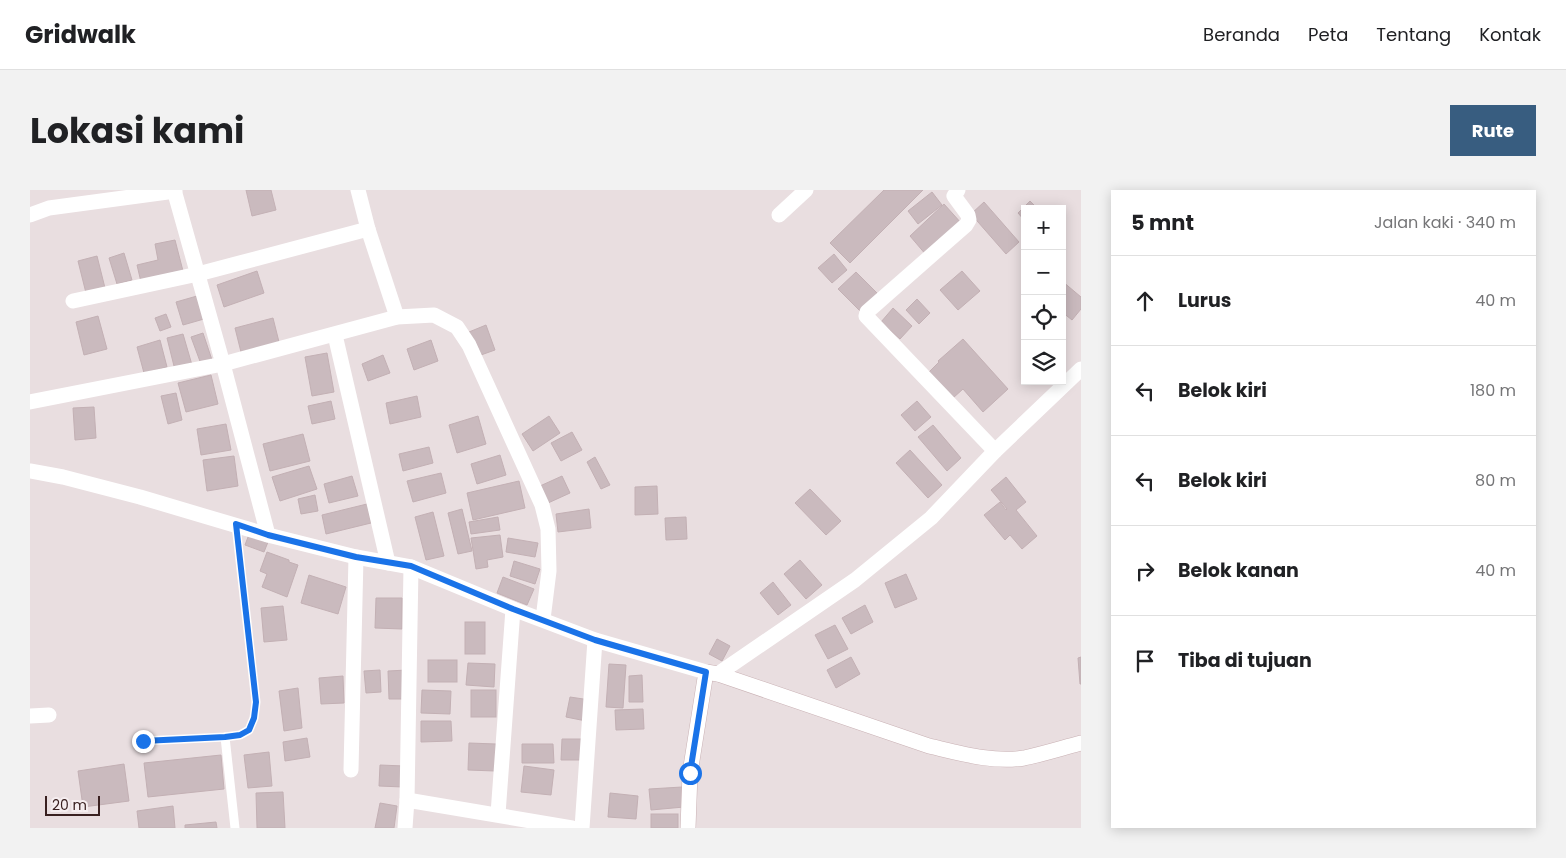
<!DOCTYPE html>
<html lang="id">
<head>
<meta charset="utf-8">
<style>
	:root { --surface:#fff; --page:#f2f2f2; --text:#202124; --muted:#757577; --line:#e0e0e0; --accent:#385d80 }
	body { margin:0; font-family:Poppins,sans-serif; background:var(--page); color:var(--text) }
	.controls { position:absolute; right:15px; top:15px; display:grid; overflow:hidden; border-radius:0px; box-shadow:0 2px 12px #0003 }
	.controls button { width:45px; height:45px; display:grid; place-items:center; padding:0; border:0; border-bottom:1px solid var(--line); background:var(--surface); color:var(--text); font:25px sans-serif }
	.scale { position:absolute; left:15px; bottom:12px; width:55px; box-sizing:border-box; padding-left:5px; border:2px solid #392020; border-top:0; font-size:14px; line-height:18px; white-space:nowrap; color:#392020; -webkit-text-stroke:4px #f6eef0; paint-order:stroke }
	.stop { position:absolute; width:15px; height:15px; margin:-11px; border:4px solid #1a73e8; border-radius:50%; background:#fff }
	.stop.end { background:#1a73e8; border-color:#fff; box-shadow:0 1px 5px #0008 }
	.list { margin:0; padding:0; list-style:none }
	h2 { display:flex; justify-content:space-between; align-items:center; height:65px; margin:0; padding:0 20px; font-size:21px }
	h2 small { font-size:16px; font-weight:400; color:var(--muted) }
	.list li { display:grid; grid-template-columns:32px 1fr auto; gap:15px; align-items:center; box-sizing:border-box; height:90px; padding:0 20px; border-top:1px solid var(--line) }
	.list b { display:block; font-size:19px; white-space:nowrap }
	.list em { font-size:16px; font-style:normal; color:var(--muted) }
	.icon { flex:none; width:28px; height:28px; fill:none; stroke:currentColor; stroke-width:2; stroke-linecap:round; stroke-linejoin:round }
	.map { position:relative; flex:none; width:1051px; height:638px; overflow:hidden; border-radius:0px }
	header { display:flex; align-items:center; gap:30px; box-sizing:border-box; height:70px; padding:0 25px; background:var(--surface); border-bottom:1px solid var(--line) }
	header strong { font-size:24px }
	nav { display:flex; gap:28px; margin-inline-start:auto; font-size:18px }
	.intro { display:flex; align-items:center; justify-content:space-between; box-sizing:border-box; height:120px; padding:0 30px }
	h1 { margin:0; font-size:35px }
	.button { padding:12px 22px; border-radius:0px; background:var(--accent); color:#fff; font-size:18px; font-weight:700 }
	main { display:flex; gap:30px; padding:0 30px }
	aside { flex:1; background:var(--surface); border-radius:0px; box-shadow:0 2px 12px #0003 }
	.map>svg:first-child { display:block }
	.building { fill:#cababe; stroke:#c3b0b4 }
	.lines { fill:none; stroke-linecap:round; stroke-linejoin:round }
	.secondary-casing { stroke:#c9b1b4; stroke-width:16 }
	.lane { stroke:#fff; stroke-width:9 }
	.street { stroke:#fff; stroke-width:15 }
	.secondary { stroke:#fff; stroke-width:15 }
	.route { stroke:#1a73e8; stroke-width:6 }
</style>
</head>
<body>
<header>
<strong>Gridwalk</strong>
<nav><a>Beranda</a><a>Peta</a><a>Tentang</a><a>Kontak</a></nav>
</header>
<div class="intro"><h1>Lokasi kami</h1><a class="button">Rute</a></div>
<main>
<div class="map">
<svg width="1051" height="638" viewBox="0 0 1051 638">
	<rect width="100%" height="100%" fill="#e9dee0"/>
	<g class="building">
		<path d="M216 0H241L246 20 222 26Z"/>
		<path d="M854 0H893L820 73 800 53Z"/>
		<path d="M902 2 912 15 888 34 878 21Z"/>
		<path d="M1000 11 1008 19H995V31L988 23Z"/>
		<path d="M954 12 989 52 976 64 941 24Z"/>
		<path d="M914 14 932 34 897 66 880 46Z"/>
		<path d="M145 50 153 81 111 92 107 75 128 70 125 54Z"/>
		<path d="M94 63 102 90 87 94 79 68Z"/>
		<path d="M804 64 817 80 802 93 788 78Z"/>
		<path d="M67 66 75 98 56 103 48 71Z"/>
		<path d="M227 81 234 103 194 117 187 95Z"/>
		<path d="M932 81 950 101 928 120 910 100Z"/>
		<path d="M826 82 848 104 830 121 808 99Z"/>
		<path d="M1032 91 1051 107V119L1042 130 1032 122Z"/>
		<path d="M167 106 174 129 153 135 146 112Z"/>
		<path d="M887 109 900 123 889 134 876 120Z"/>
		<path d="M863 118 882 136 870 149 851 132Z"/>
		<path d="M136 124 141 137 130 141 125 128Z"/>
		<path d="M68 126 77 159 54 165 46 132Z"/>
		<path d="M243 128 249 152 211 162 205 138Z"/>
		<path d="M456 135 465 160 448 166 439 142Z"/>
		<path d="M173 143 182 170 171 174 161 147Z"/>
		<path d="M153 144 162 175 145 180 137 148Z"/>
		<path d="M933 149 978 199 953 222 933 199 923 208 899 182 909 172 908 171Z"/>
		<path d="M130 150 137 177 114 183 107 157Z"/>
		<path d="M401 150 408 171 384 180 377 159Z"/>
		<path d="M297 163 304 202 282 206 275 167Z"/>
		<path d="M353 165 360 183 338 191 332 174Z"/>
		<path d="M181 185 188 214 156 222 148 193Z"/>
		<path d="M146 203 152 230 138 234 131 206Z"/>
		<path d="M387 206 391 227 360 234 356 213Z"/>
		<path d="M301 211 305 229 282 234 278 216Z"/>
		<path d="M887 211 901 227 885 241 871 225Z"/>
		<path d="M64 217 66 248 45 250 43 218Z"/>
		<path d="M448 226 456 254 427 263 419 235Z"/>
		<path d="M519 226 530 243 503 261 492 244Z"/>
		<path d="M196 234 201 260 171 265 167 239Z"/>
		<path d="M903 235 931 268 917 281 888 247Z"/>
		<path d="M542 242 552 260 531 271 521 253Z"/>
		<path d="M273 244 280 271 240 281 233 254Z"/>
		<path d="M399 257 403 273 373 281 369 264Z"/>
		<path d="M880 260 912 295 898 308 866 273Z"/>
		<path d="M470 265 476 285 447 294 441 274Z"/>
		<path d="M204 266 208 296 177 301 173 270Z"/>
		<path d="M565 267 580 295 571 299 557 272Z"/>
		<path d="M279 276 287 299 250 311 242 287Z"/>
		<path d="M411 283 416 303 383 312 377 291Z"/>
		<path d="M322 286 328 306 299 313 294 294Z"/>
		<path d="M532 286 540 303 518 313 510 296Z"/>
		<path d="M976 287 996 312 986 320 1007 346 992 359 980 345 975 350 954 325 970 312 976 320 977 319 961 300Z"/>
		<path d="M489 291 495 318 443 330 437 303Z"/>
		<path d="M627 296 628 324 605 325V297Z"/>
		<path d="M780 299 811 331 796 345 765 313Z"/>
		<path d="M285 305 288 321 271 324 268 309Z"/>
		<path d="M337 314 341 333 296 344 292 325Z"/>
		<path d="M432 319 442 361 428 364 418 323Z"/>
		<path d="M559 319 561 338 528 342 526 324Z"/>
		<path d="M403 322 414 366 396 370 385 327Z"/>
		<path d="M468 327 470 340 441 344 439 332Z"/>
		<path d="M656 327 657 349 636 350 635 328Z"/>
		<path d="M221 339 240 347 234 362 215 355Z"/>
		<path d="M470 345 473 367 457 370 458 377 446 379 441 348Z"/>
		<path d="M478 348 508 353 505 367 476 362Z"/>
		<path d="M237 362 259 370V372L268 375 257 407 232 397 237 384 230 381Z"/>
		<path d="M770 370 792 395 776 409 754 384Z"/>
		<path d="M484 371 510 379 505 394 480 386Z"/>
		<path d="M876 384 887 409 865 418 855 393Z"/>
		<path d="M279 385 316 397 308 424 271 413Z"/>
		<path d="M473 387 504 399 497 415 467 403Z"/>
		<path d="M743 392 761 415 748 425 730 403Z"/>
		<path d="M346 408H372V439L345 438Z"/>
		<path d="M835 415 843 432 821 444 812 428Z"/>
		<path d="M253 416 257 450 234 452 231 418Z"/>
		<rect x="435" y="432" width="20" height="32"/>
		<path d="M805 435 818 459 798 469 785 445Z"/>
		<path d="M687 449 700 456 692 471 679 464Z"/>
		<path d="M821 467 830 484 806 498 797 480Z"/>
		<path d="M1051 467V494H1050L1048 468Z"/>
		<rect x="398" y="470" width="29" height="22"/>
		<path d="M438 473 465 474 464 497 436 495Z"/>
		<path d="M579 474 596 475 593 518 576 517Z"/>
		<path d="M350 480 351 502 336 503 334 481Z"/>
		<path d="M377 480 378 509H359L358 481Z"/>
		<path d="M612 485 613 512H599V486Z"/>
		<path d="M313 486 314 513 291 514 289 488Z"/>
		<path d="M268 498 272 538 254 541 249 501Z"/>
		<path d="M392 500 421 501 420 524 391 523Z"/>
		<rect x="441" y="500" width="25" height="27"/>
		<path d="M540 507 560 510 556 531 536 527Z"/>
		<path d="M613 519 614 539 586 540 585 520Z"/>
		<path d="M391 531H421L422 551 391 552Z"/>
		<path d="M277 548 280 567 255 571 253 552Z"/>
		<path d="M532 549H555V570H531Z"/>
		<path d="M439 553 466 554 465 581 438 580Z"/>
		<path d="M492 554H523L524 573H492Z"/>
		<path d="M239 562 242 596 218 598 214 565Z"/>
		<path d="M191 565 194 599 118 607 114 573Z"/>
		<path d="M94 574 99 611 53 617 48 581Z"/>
		<path d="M350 575 374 576 373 597 349 596Z"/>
		<path d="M494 576 524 580 521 605 491 602Z"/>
		<path d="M652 597 654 617 621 620 619 599Z"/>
		<path d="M253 602 255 638H227L226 603Z"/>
		<path d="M580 603 608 606 606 629 578 627Z"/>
		<path d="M350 613 367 616 364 638H345Z"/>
		<path d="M143 616 145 638H109L107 621Z"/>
		<rect x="621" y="624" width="27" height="14"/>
		<path d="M186 632 187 638H155V635Z"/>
	</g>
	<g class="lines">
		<defs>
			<path id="secondary" d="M658 638 660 583 676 482 688 484 899 556C929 563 963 573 994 568 1013 564 1032 558 1051 553"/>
		</defs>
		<use href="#secondary" class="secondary-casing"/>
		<g class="lane">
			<path d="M195 547 205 638"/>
			<path d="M113 551 195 547 210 545 219 540 224 528 226 512 206 335"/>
		</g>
		<g class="street">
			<path d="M144 0 193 174 238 345"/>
			<path d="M328 0 338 39 367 127"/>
			<path d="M928 0 924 6 938 25 939 30 936 35 837 122 836 126 965 261"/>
			<path d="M0 25 19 18 145 1"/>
			<path d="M749 25 776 0"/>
			<path d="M43 111 168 84 338 39"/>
			<path d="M305 145 358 373"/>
			<path d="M0 212 193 174 367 127 404 125 427 137 439 155 512 315 518 339 519 381 513 429"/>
			<path d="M0 281 33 287 110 307 238 345 326 367 381 377 483 419 565 450 676 482"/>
			<path d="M688 484 825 390 901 328 965 261 1051 179"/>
			<path d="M0 526 19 525"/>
			<path d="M321 580 326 367"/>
			<path d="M377 610 542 638"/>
			<path d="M468 624 483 419"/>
			<path d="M375 638 377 610 381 377"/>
			<path d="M552 638 565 450"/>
		</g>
		<use href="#secondary" class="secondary"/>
	</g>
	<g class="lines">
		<path class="route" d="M113 551 195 547 210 545 219 540 224 528 226 512 206 334 238 345 326 367 381 376 483 419 565 450 676 482 660 583"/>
	</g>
</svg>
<div class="controls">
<button>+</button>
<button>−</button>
<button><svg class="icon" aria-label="locate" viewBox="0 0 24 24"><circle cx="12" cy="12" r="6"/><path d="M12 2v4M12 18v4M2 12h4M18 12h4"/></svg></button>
<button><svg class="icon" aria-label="layers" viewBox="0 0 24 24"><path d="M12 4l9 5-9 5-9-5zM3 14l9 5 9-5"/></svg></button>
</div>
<div class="scale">20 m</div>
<div class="stop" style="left:660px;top:583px"></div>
<div class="stop end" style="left:113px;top:551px"></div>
</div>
<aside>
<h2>5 mnt<small>Jalan kaki · 340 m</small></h2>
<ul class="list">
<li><svg class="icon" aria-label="ahead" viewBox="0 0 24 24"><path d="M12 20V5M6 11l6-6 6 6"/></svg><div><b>Lurus</b></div><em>40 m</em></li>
<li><svg class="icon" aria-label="left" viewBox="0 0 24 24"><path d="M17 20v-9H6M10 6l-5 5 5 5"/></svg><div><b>Belok kiri</b></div><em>180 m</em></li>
<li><svg class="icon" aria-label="left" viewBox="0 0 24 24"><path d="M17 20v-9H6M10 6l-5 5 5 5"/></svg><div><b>Belok kiri</b></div><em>80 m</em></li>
<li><svg class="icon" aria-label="right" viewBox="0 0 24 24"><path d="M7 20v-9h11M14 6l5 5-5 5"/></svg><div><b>Belok kanan</b></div><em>40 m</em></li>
<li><svg class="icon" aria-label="arrive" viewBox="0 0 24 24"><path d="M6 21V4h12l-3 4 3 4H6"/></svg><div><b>Tiba di tujuan</b></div></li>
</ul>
</aside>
</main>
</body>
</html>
